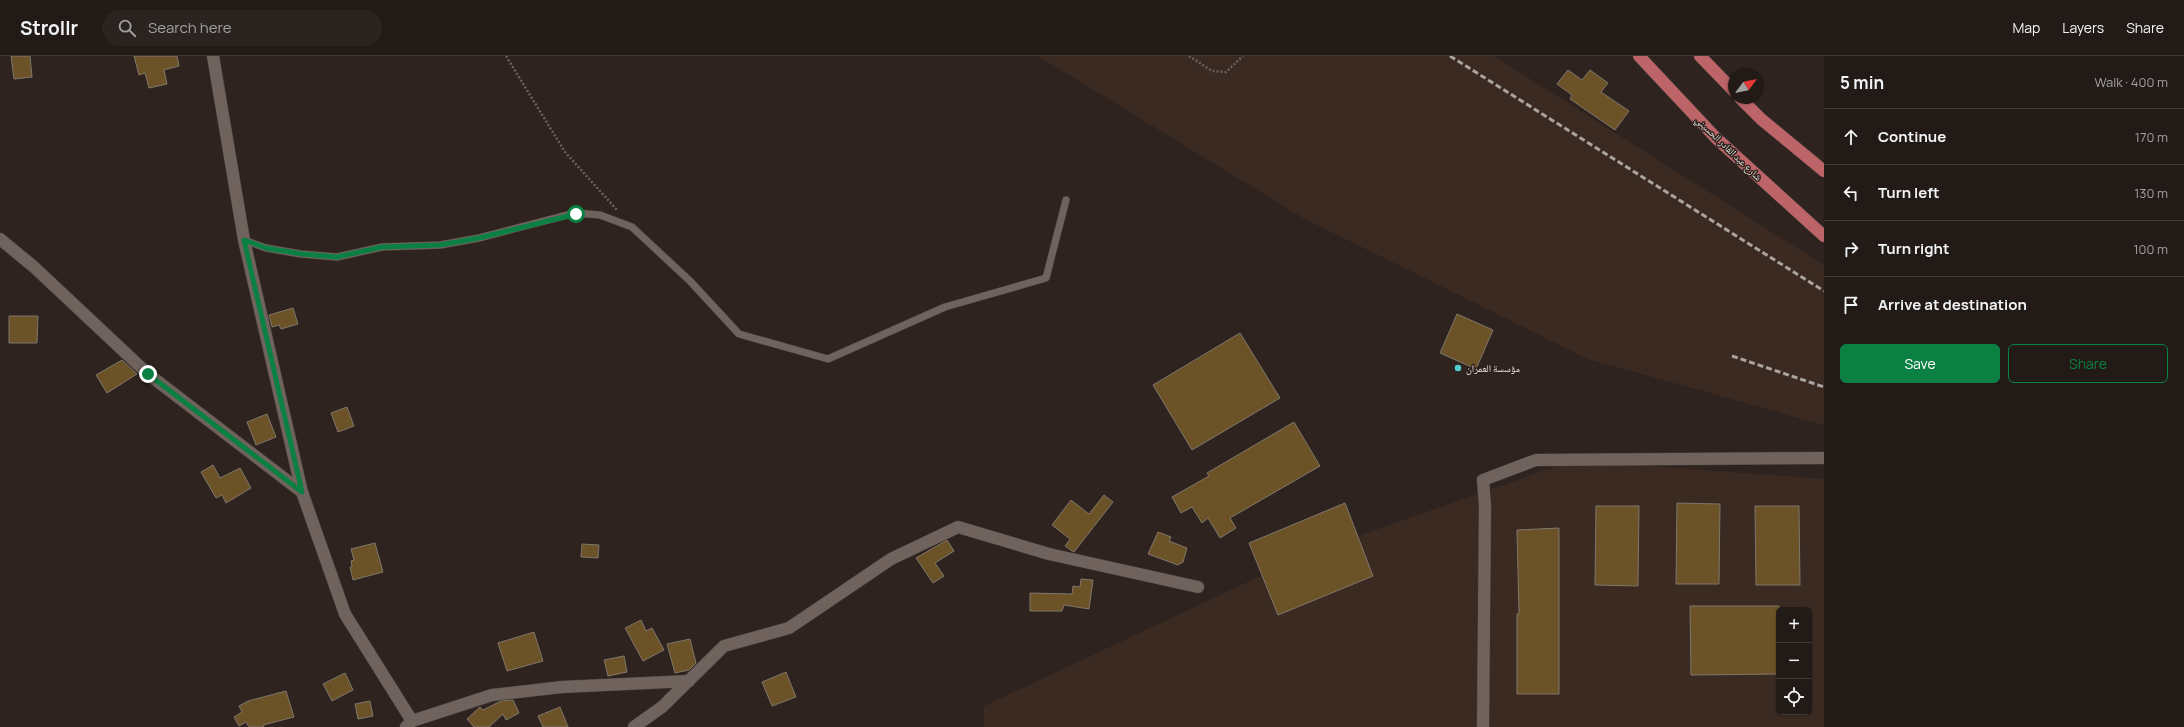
<!DOCTYPE html>
<html lang="en">
<head>
<meta charset="utf-8">
<style>
	:root { --surface:#221a16; --page:#2a231f; --text:#f1f3f6; --muted:#a2a1a1; --line:#3f3835; --accent:#0b8043 }
	body { margin:0; font-family:Manrope,"Noto Naskh Arabic",sans-serif; background:var(--page); color:var(--text) }
	.controls { position:absolute; right:12px; bottom:12px; display:grid; overflow:hidden; border-radius:6px; box-shadow:0 1px 3px #0004 }
	.controls button { width:36px; height:36px; display:grid; place-items:center; padding:0; border:0; border-bottom:1px solid var(--line); background:var(--surface); color:var(--text); font:20px sans-serif }
	.compass { position:absolute; left:1728px; top:12px; width:36px; height:36px; border-radius:50%; background:var(--surface); box-shadow:0 1px 3px #0004; rotate:58deg }
	.stop { position:absolute; width:12px; height:12px; margin:-9px; border:3px solid #0b8043; border-radius:50%; background:#fff }
	.stop.end { background:#0b8043; border-color:#fff; box-shadow:0 1px 4px #0008 }
	.list { margin:0; padding:0; list-style:none }
	h2 { display:flex; justify-content:space-between; align-items:center; height:52px; margin:0; padding:0 16px; font-size:17px }
	h2 small { font-size:13px; font-weight:400; color:var(--muted) }
	.list li { display:grid; grid-template-columns:26px 1fr auto; gap:12px; align-items:center; box-sizing:border-box; height:56px; padding:0 16px; border-top:1px solid var(--line) }
	.list b { display:block; font-size:15px; white-space:nowrap }
	.list em { font-size:13px; font-style:normal; color:var(--muted) }
	.actions { display:flex; gap:8px; padding:12px 16px }
	.actions a { flex:1; padding:9px 0; border:1px solid var(--accent); border-radius:6px; text-align:center; font-size:14px; color:var(--accent) }
	.actions .main { background:var(--accent); color:#fff }
	.icon { flex:none; width:22px; height:22px; fill:none; stroke:currentColor; stroke-width:2; stroke-linecap:round; stroke-linejoin:round }
	.map { position:relative; flex:none; width:1824px; height:671px; overflow:hidden }
	header { display:flex; align-items:center; gap:24px; box-sizing:border-box; height:56px; padding:0 20px; background:var(--surface); border-bottom:1px solid var(--line) }
	header strong { font-size:19px }
	nav { display:flex; gap:22px; margin-inline-start:auto; font-size:14px }
	.search { width:280px; height:36px; background:var(--page); display:flex; align-items:center; gap:10px; box-sizing:border-box; padding:0 14px; border-radius:22px; color:var(--muted); font-size:15px }
	main { display:flex }
	aside { flex:1; background:var(--surface) }
	.map>svg:first-child { display:block }
	.built { fill:#3a2a22; fill-rule:evenodd }
	.building { fill:#6c5227; stroke:#7f776d }
	.lines { fill:none; stroke-linecap:round; stroke-linejoin:round }
	.lane-casing { stroke:#483f3a; stroke-width:8 }
	.street-casing { stroke:#483f3a; stroke-width:13 }
	.primary-casing { stroke:#483f3a; stroke-width:13 }
	.path { stroke:#6c625d; stroke-width:2.5; stroke-dasharray:2 2; stroke-linecap:butt }
	.lane { stroke:#70635d; stroke-width:7 }
	.street { stroke:#70635d; stroke-width:12 }
	.primary { stroke:#bd6468; stroke-width:12 }
	.rail { stroke:#aba39f; stroke-width:3; stroke-dasharray:6 3; stroke-linecap:butt }
	.route { stroke:#0b8043; stroke-width:5 }
	.poi-dot { fill:#52cdcd; stroke:#2e231e; stroke-width:1.5 }
	.labels { text-anchor:middle; stroke-width:3; stroke-linejoin:round; paint-order:stroke }
	.street-label { font-size:10px; fill:#e5deda; stroke:#2e231e }
	.poi-label { font-size:10px; fill:#e5deda; stroke:#2e231e; text-anchor:start }
</style>
</head>
<body>
<header>
<strong>Strollr</strong>
<div class="search"><svg class="icon" aria-label="search" viewBox="0 0 24 24"><circle cx="10" cy="10" r="6"/><path d="M15 15l6 6"/></svg>Search here</div>
<nav><a>Map</a><a>Layers</a><a>Share</a></nav>
</header>
<main>
<div class="map">
<svg width="1824" height="671" viewBox="0 0 1824 671">
	<rect width="100%" height="100%" fill="#2e231e"/>
	<g class="built">
		<path d="M1038 0H1494L1824 209V369L1588 303 1303 162Z"/>
		<path d="M1574 404 1824 423V671H984V650L1307 498ZM1779 554H1809V656H1779Z"/>
	</g>
	<g class="building">
		<path d="M11 0H30L32 21 14 23Z"/>
		<path d="M134 0H177L179 10 164 14 167 28 149 32 145 17 139 19Z"/>
		<path d="M1568 14 1582 24 1590 14 1608 27 1601 36 1629 55 1615 74 1570 43 1572 39 1557 28Z"/>
		<path d="M293 252 298 268 281 273 279 269 272 271 269 259Z"/>
		<path d="M1457 258 1493 274 1476 313 1440 297Z"/>
		<path d="M9 260H38L37 287H9Z"/>
		<path d="M1240 277 1280 342 1192 394 1153 329Z"/>
		<path d="M122 304 137 318 107 337 96 319Z"/>
		<path d="M347 351 354 370 338 376 331 357Z"/>
		<path d="M267 358 276 381 256 389 247 366Z"/>
		<path d="M1294 366 1320 410 1230 462 1236 472 1220 482 1208 462 1202 467 1192 451 1181 457 1172 441 1209 420 1207 417Z"/>
		<path d="M213 409 220 422 240 412 251 432 226 447 222 439 216 442 201 416Z"/>
		<path d="M1104 439 1113 446 1074 496 1072 495 1065 490 1070 483 1052 469 1071 444 1089 458Z"/>
		<path d="M1345 447 1373 520 1278 559 1249 487Z"/>
		<path d="M1677 447 1720 448 1719 528H1676Z"/>
		<path d="M1596 450H1639L1638 530 1595 529Z"/>
		<path d="M1755 450H1799L1800 529H1756Z"/>
		<path d="M1559 472V638H1517V558H1519L1517 474Z"/>
		<path d="M1158 476 1171 481 1169 485 1187 492 1183 506 1178 509 1148 498Z"/>
		<path d="M947 484 954 495 935 507 944 520 933 527 916 502Z"/>
		<path d="M375 487 383 516 353 524 350 511H352L351 505 354 504 351 493Z"/>
		<path d="M582 488 599 489 598 502 581 501Z"/>
		<path d="M1081 523 1093 524 1089 553 1064 549 1062 555H1030V537L1072 538 1073 530 1080 531Z"/>
		<path d="M1690 550H1779V618L1691 619Z"/>
		<path d="M641 564 646 575 652 572 664 594 643 605 625 572Z"/>
		<path d="M534 576 543 605 507 615 498 587Z"/>
		<path d="M690 583 696 607 689 614 675 617 667 588Z"/>
		<path d="M624 600 627 616 608 620 604 604Z"/>
		<path d="M786 616 796 641 772 650 762 626Z"/>
		<path d="M345 617 353 634 332 645 323 628Z"/>
		<path d="M286 635 294 661 263 669 264 671H249L246 666 239 670 234 661 242 656 239 650 248 645Z"/>
		<path d="M513 644 519 657 506 664 503 658 489 671H474L467 663 480 651 483 654 501 645Z"/>
		<path d="M370 645 373 660 358 663 355 648Z"/>
		<path d="M560 651 568 671H543L538 660Z"/>
	</g>
	<g class="lines">
		<defs>
			<path id="lane" d="M244 184 266 192 301 198 337 201 382 191 440 189 479 182 575 157 600 159 632 171 690 225 739 278 828 303 945 251 1046 222 1066 144"/>
			<g id="street">
				<path d="M213 0 244 184 302 436 345 558 412 665 406 671"/>
				<path d="M0 183 34 211 148 318 302 436"/>
				<path d="M412 665 492 639 562 631 689 625"/>
				<path d="M634 671 662 651 724 590 789 572 891 503 958 471 1049 498 1198 531"/>
				<path d="M1483 671 1485 450 1483 424 1536 404 1824 402"/>
			</g>
			<g id="primary">
				<path d="M1639 0 1716 82 1824 180"/>
				<path d="M1700 0 1734 35"/>
				<path d="M1740 42 1761 63 1824 115"/>
			</g>
		</defs>
		<use href="#lane" class="lane-casing"/>
		<use href="#street" class="street-casing"/>
		<use href="#primary" class="primary-casing"/>
		<g class="path">
			<path d="M506 0 565 96 617 154"/>
			<path d="M1189 0 1212 15 1226 16 1243 0"/>
		</g>
		<use href="#lane" class="lane"/>
		<use href="#street" class="street"/>
		<use href="#primary" class="primary"/>
		<g class="rail">
			<path d="M1450 0 1824 235"/>
			<path d="M1732 300 1824 331"/>
		</g>
	</g>
	<g class="lines">
		<path class="route" d="M148 318 302 436 244 184 266 192 302 198 337 201 382 191 440 189 479 182 576 158"/>
	</g>
	<circle class="poi-dot" cx="1458" cy="312" r="4"/>
	<g class="labels">
		<g class="street-label">
			<text transform="translate(1729 92) rotate(44)" y="4">شارع عبد القادر الحسيني</text>
		</g>
		<g class="poi-label">
			<text x="1466" y="316">مؤسسة العمران</text>
		</g>
	</g>
</svg>
<div class="controls">
<button>+</button>
<button>−</button>
<button><svg class="icon" aria-label="locate" viewBox="0 0 24 24"><circle cx="12" cy="12" r="6"/><path d="M12 2v4M12 18v4M2 12h4M18 12h4"/></svg></button>
</div>
<svg class="compass" viewBox="-18 -18 36 36"><path d="M0-13l5 13h-10z" fill="#e53935"/><path d="M0 13l5-13h-10z" fill="#a2a1a1"/></svg>
<div class="stop" style="left:576px;top:158px"></div>
<div class="stop end" style="left:148px;top:318px"></div>
</div>
<aside>
<h2>5 min<small>Walk · 400 m</small></h2>
<ul class="list">
<li><svg class="icon" aria-label="ahead" viewBox="0 0 24 24"><path d="M12 20V5M6 11l6-6 6 6"/></svg><div><b>Continue</b></div><em>170 m</em></li>
<li><svg class="icon" aria-label="left" viewBox="0 0 24 24"><path d="M17 20v-9H6M10 6l-5 5 5 5"/></svg><div><b>Turn left</b></div><em>130 m</em></li>
<li><svg class="icon" aria-label="right" viewBox="0 0 24 24"><path d="M7 20v-9h11M14 6l5 5-5 5"/></svg><div><b>Turn right</b></div><em>100 m</em></li>
<li><svg class="icon" aria-label="arrive" viewBox="0 0 24 24"><path d="M6 21V4h12l-3 4 3 4H6"/></svg><div><b>Arrive at destination</b></div></li>
</ul>
<div class="actions"><a class="main">Save</a><a>Share</a></div>
</aside>
</main>
</body>
</html>
